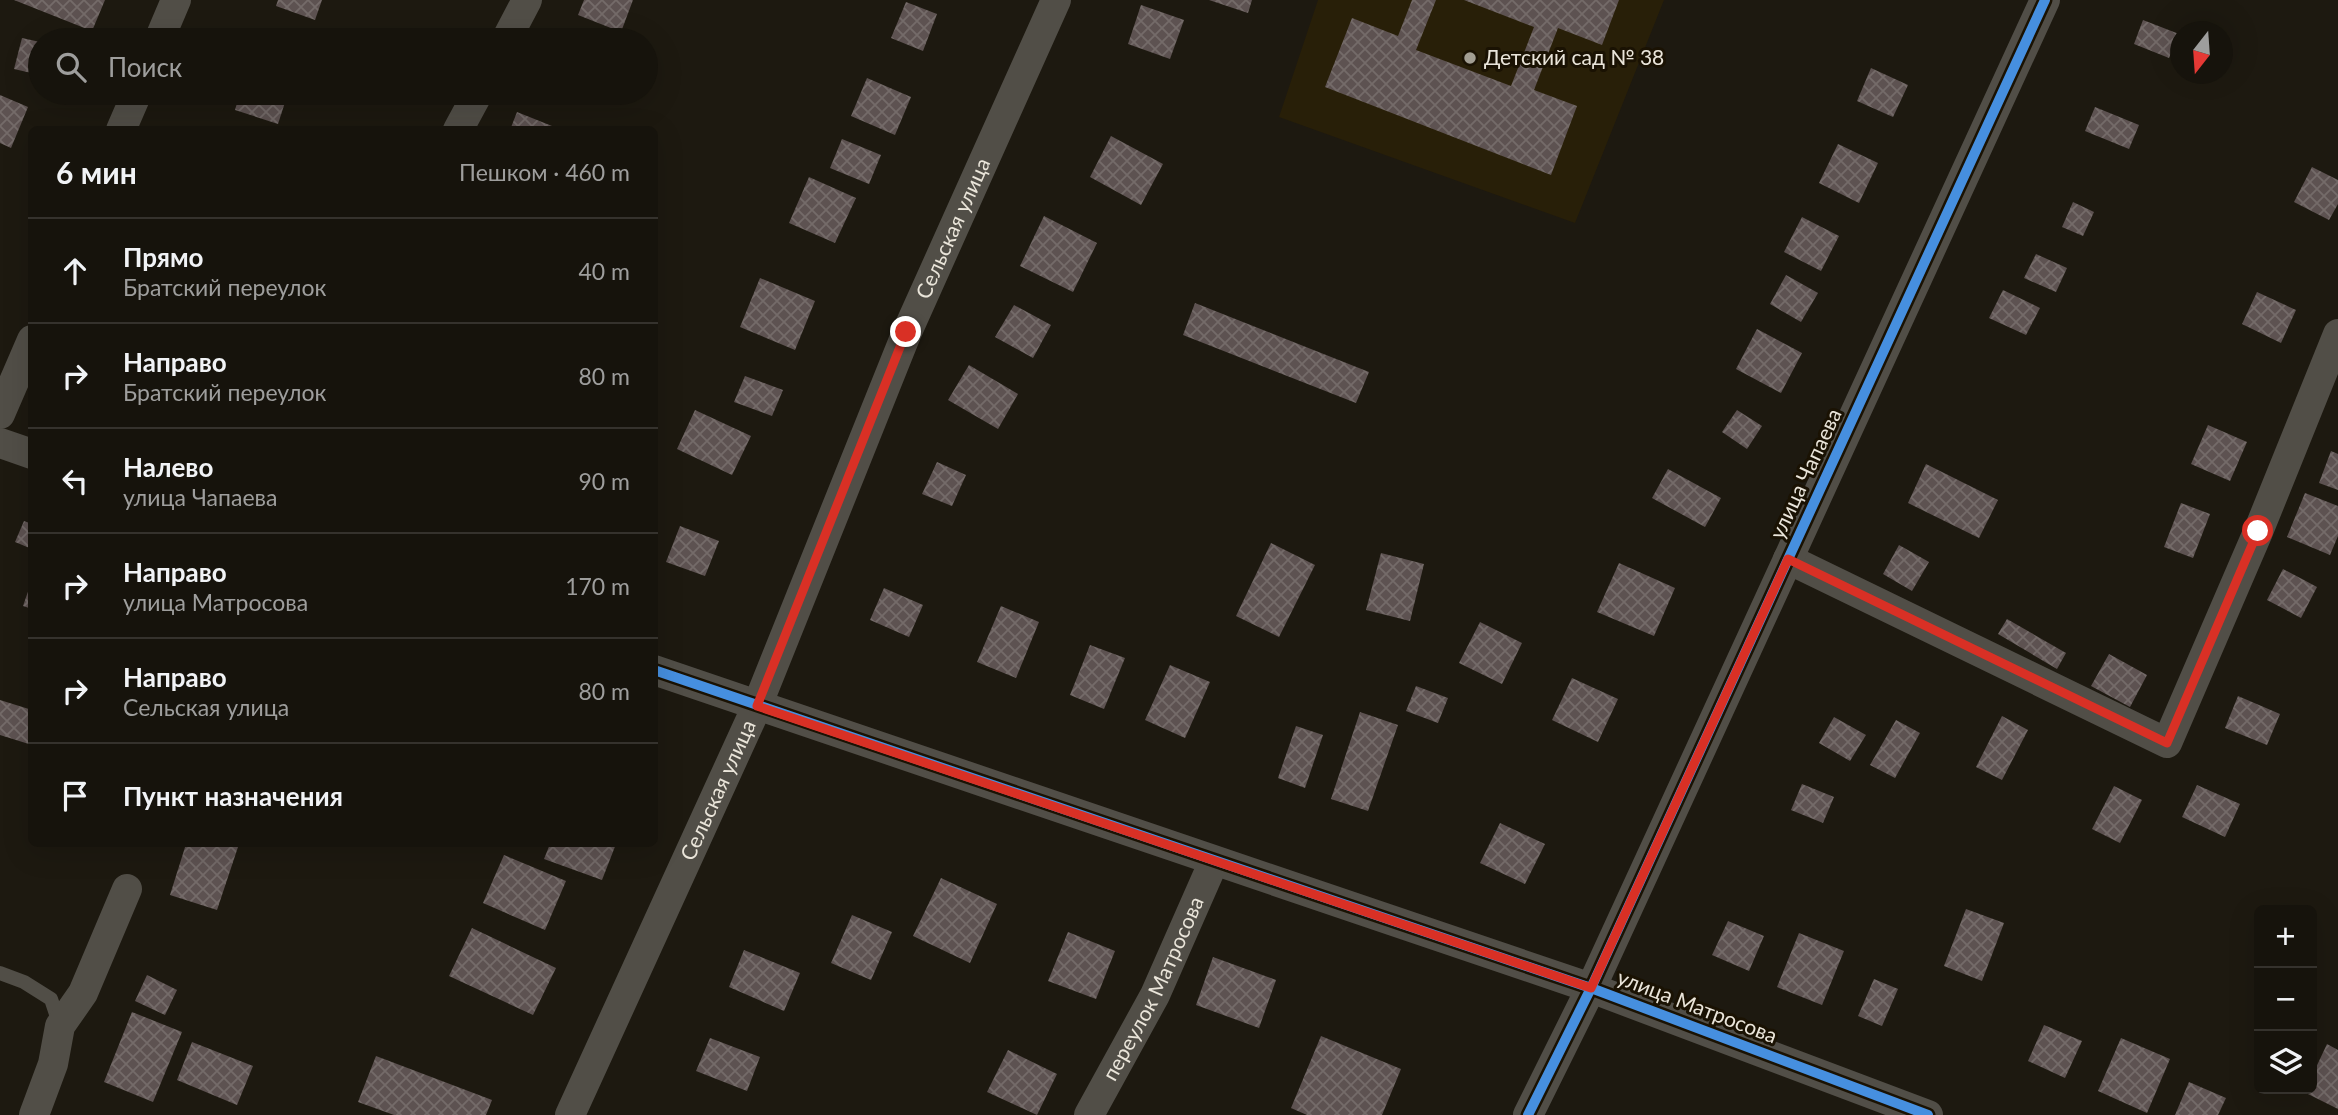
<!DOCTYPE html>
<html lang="ru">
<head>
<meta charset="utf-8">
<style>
	:root { --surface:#16130c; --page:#23201a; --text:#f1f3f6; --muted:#9e9e9d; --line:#35322d }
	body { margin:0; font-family:Lato,sans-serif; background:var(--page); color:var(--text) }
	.controls { position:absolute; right:21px; bottom:21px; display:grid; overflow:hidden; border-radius:10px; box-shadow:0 7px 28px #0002 }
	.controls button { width:63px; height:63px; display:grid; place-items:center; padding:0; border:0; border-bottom:2px solid var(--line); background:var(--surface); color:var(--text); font:35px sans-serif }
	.compass { position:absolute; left:2170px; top:21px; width:63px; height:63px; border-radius:50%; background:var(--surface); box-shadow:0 7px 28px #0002; rotate:197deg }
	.stop { position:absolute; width:21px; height:21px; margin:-16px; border:5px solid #d93025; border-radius:50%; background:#fff }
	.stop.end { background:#d93025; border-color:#fff; box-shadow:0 2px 7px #0008 }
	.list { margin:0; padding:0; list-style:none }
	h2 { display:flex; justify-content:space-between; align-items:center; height:91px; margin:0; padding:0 28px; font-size:30px }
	h2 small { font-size:23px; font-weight:400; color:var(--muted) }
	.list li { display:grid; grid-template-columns:46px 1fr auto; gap:21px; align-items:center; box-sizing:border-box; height:105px; padding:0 28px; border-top:2px solid var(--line) }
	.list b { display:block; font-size:26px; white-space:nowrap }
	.list p { margin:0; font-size:23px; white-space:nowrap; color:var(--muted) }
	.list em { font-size:23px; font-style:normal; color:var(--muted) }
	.icon { flex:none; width:38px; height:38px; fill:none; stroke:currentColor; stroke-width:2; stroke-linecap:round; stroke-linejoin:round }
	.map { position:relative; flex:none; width:2338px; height:1115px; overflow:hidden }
	.search { position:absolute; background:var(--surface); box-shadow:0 7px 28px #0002; left:28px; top:28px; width:630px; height:77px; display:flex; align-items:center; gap:18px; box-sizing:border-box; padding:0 24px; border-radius:38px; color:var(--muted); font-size:26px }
	.panel { position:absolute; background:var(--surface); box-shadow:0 7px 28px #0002; left:28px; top:126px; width:630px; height:721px; border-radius:10px }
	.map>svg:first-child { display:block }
	.built { fill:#281f08 }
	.building { fill:url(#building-cross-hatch) }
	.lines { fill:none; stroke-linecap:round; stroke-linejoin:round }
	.service { stroke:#514e47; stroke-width:14 }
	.minor { stroke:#514e47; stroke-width:30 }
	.cycleway-casing { stroke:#1a1203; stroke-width:15 }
	.cycleway { stroke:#468fdf; stroke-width:10 }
	.route { stroke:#d93025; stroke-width:9 }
	.poi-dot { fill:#a29e93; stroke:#1a1203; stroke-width:2.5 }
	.labels { text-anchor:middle; stroke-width:6; stroke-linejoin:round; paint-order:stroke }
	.poi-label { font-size:21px; fill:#eae5da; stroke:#1a1203; text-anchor:start }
	.street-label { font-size:21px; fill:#eae5da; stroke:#1a1203 }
</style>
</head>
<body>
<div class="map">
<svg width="2338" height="1115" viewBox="0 0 2338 1115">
	<defs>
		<pattern id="building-cross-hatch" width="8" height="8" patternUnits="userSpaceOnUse" patternTransform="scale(1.75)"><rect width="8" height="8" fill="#5d5251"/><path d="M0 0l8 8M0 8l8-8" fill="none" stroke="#746b69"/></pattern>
	</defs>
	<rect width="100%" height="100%" fill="#1d1910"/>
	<path class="built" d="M1318 0H1664L1575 223 1279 117Z"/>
	<g class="building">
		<path d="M14 0H105L92 31Z"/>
		<path d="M278 0H322L315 20 276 6Z"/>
		<path d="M584 0H633L621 32 578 15Z"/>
		<path d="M1209 0H1252L1248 13Z"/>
		<path d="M1412 0H1436L1416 50 1511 86 1534 27 1464 0H1619L1602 45 1558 28 1534 90 1577 106 1551 175 1325 87 1352 18 1398 36Z"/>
		<path d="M906 2 937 14 923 51 891 38Z"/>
		<path d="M1141 5 1184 20 1170 59 1128 44Z"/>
		<path d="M2143 20 2179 34 2169 58 2134 44Z"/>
		<path d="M22 38 40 42V75L14 69Z"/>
		<path d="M1871 68 1908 85 1893 117 1857 101Z"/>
		<path d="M867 78 911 97 895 135 851 116Z"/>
		<path d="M240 93H288L278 124 235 110Z"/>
		<path d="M0 95 28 107 11 148 0 143Z"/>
		<path d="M2095 107 2139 125 2129 149 2085 131Z"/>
		<path d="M517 112 552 126 551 130H510Z"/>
		<path d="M1111 136 1163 164 1141 205 1090 177Z"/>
		<path d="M842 139 881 155 869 184 830 168Z"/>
		<path d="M1838 144 1878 163 1859 203 1819 183Z"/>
		<path d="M2312 167 2338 180V204L2329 220 2294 202Z"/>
		<path d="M809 177 856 198 835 243 789 223Z"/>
		<path d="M2073 202 2094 212 2083 236 2062 227Z"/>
		<path d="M1044 216 1097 243 1073 292 1020 266Z"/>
		<path d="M1802 217 1839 236 1821 271 1784 252Z"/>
		<path d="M2036 254 2067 268 2056 292 2024 278Z"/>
		<path d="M1786 275 1818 293 1801 322 1770 304Z"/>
		<path d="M760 278 815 301 795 350 740 327Z"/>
		<path d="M2003 290 2040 308 2026 335 1989 318Z"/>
		<path d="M2257 292 2296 310 2281 343 2242 324Z"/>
		<path d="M1195 303 1369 372 1356 403 1183 335Z"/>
		<path d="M1014 305 1051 325 1033 358 995 337Z"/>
		<path d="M1757 329 1802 353 1781 393 1736 369Z"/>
		<path d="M969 365 1018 394 998 429 948 400Z"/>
		<path d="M745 376 783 390 772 416 734 402Z"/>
		<path d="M695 410 751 436 732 475 677 449Z"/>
		<path d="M1737 410 1762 426 1747 449 1722 432Z"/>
		<path d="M2208 425 2247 442 2230 481 2191 464Z"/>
		<path d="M2331 451 2338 454V490L2319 483Z"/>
		<path d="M937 462 966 475 952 506 922 494Z"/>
		<path d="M1926 464 1998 500 1979 538 1908 503Z"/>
		<path d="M1668 469 1721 498 1705 527 1652 498Z"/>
		<path d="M2305 493 2338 506V536L2330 555 2287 537Z"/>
		<path d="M2181 503 2210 514 2193 558 2164 547Z"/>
		<path d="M24 521 32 524V549L15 542Z"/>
		<path d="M680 526 719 541 705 576 666 562Z"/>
		<path d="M1271 543 1315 565 1279 637 1236 616Z"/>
		<path d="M1899 545 1929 562 1912 591 1883 574Z"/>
		<path d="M1381 553 1424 564 1410 621 1366 610Z"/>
		<path d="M1619 563 1675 588 1654 636 1597 612Z"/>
		<path d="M2283 569 2317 587 2301 618 2267 600Z"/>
		<path d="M32 580V609L23 606Z"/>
		<path d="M884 588 923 605 909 637 870 620Z"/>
		<path d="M1001 606 1039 622 1016 678 977 662Z"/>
		<path d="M2007 619 2066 653 2057 669 1998 634Z"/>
		<path d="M1480 622 1522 643 1502 684 1459 663Z"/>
		<path d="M1090 645 1125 658 1104 709 1070 695Z"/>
		<path d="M2109 654 2147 675 2130 707 2091 686Z"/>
		<path d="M1170 665 1210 682 1185 738 1145 720Z"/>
		<path d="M1572 678 1618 699 1598 742 1552 720Z"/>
		<path d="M1416 686 1448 698 1438 723 1406 711Z"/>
		<path d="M2238 696 2280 714 2267 745 2225 728Z"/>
		<path d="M0 700 32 710V745L0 735Z"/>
		<path d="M1360 712 1398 725 1368 811 1331 799Z"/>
		<path d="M2002 716 2028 730 2002 780 1976 767Z"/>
		<path d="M1834 717 1866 735 1850 761 1819 743Z"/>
		<path d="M1896 720 1920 733 1895 778 1870 765Z"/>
		<path d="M1296 726 1323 735 1305 788 1278 778Z"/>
		<path d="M1802 784 1834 797 1823 823 1791 810Z"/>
		<path d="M2197 785 2240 804 2225 837 2182 817Z"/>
		<path d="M2114 786 2142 800 2120 843 2092 829Z"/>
		<path d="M1500 823 1545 844 1525 884 1480 863Z"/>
		<path d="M186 844H228L238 847 217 910 170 895Z"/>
		<path d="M550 844H616L602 880 544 859Z"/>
		<path d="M504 855 566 881 545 930 483 903Z"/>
		<path d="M941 878 997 904 970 963 913 936Z"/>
		<path d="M1966 909 2004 923 1982 981 1944 966Z"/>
		<path d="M852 915 892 932 871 980 831 963Z"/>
		<path d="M1728 921 1764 936 1749 971 1712 955Z"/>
		<path d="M472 928 556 968 533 1015 449 976Z"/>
		<path d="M1068 932 1115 951 1096 999 1048 981Z"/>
		<path d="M1799 933 1844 951 1822 1005 1777 987Z"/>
		<path d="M744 950 800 973 784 1011 729 987Z"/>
		<path d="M1213 957 1276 980 1259 1028 1196 1005Z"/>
		<path d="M147 975 177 990 165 1015 135 1001Z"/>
		<path d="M1874 979 1898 989 1882 1026 1858 1016Z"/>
		<path d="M132 1012 182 1032 153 1102 104 1082Z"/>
		<path d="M2044 1025 2082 1041 2065 1078 2028 1061Z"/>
		<path d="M1321 1036 1401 1069 1382 1115H1307L1291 1108Z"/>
		<path d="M710 1038 760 1057 747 1091 696 1071Z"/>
		<path d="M2121 1038 2170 1059 2147 1113 2098 1091Z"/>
		<path d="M192 1042 253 1066 237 1105 177 1080Z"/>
		<path d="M2327 1044 2338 1050V1109L2304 1092 2305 1089H2312V1076Z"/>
		<path d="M1008 1050 1057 1074 1037 1115 987 1092Z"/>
		<path d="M376 1056 492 1100 486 1115H394L358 1102Z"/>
		<path d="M2189 1082 2226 1098 2218 1115H2175Z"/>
	</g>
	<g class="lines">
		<path class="service" d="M0 973 24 982 51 999 60 1026"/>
		<g class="minor">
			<path d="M159 40 176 0"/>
			<path d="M506 40 527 0"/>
			<path d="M121 130 137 93"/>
			<path d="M458 130 478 93"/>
			<path d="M0 414 32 340"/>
			<path d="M0 443 32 454"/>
			<path d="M1788 559 2167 743 2258 532 2338 334"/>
			<path d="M654 670 1591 988 1928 1115"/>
			<path d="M34 1115 53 1064 60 1026 83 993 127 889"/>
			<path id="s1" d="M570 1115 757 706 907 332 1056 0"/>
			<path id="s2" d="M1089 1115 1155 995 1214 861"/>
			<path d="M1528 1115 1591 988 2045 0"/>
		</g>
		<defs>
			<g id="cycleway">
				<path d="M654 670 1591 988 1928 1115"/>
				<path d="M1528 1115 1591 988 2045 0"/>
			</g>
		</defs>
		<use href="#cycleway" class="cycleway-casing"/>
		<use href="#cycleway" class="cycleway"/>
	</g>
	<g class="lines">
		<path class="route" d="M906 332 757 706 1591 988 1788 559 2167 743 2258 531"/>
	</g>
	<circle class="poi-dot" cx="1470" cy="58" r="7"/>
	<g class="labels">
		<g class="poi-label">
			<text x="1484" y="65">Детский сад № 38</text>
		</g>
		<g class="street-label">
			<text dy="7" stroke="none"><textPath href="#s1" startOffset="966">Сельская улица</textPath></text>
			<text transform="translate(1806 474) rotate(-65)" y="7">улица Чапаева</text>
			<text dy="7" stroke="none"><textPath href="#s1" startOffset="357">Сельская улица</textPath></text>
			<text dy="7" stroke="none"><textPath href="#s2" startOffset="142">переулок Матросова</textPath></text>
			<text transform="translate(1697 1007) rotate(21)" y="7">улица Матросова</text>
		</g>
	</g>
</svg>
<div class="controls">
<button>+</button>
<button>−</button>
<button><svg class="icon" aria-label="layers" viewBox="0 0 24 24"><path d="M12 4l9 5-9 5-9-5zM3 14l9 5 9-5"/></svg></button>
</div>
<svg class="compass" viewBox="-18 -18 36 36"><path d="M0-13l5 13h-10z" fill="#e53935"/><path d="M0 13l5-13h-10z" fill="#9e9e9d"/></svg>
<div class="stop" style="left:2258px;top:531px"></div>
<div class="stop end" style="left:906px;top:332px"></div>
<div class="search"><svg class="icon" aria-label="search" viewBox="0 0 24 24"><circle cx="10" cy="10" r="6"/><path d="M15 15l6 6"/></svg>Поиск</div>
<section class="panel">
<h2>6 мин<small>Пешком · 460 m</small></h2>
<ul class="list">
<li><svg class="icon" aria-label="ahead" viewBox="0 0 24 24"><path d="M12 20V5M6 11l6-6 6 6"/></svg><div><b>Прямо</b><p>Братский переулок</p></div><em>40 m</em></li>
<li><svg class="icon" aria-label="right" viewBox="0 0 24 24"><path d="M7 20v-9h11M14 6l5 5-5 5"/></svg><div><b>Направо</b><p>Братский переулок</p></div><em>80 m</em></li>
<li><svg class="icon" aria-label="left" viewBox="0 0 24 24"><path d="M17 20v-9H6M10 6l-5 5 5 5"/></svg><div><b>Налево</b><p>улица Чапаева</p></div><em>90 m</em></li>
<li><svg class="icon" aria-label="right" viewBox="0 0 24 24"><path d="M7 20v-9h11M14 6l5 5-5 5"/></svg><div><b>Направо</b><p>улица Матросова</p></div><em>170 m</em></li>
<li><svg class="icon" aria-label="right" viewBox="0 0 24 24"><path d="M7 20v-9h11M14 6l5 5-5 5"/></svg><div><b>Направо</b><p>Сельская улица</p></div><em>80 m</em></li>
<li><svg class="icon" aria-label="arrive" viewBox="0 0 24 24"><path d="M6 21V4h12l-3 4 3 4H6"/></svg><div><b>Пункт назначения</b></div></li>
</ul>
</section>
</div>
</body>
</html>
